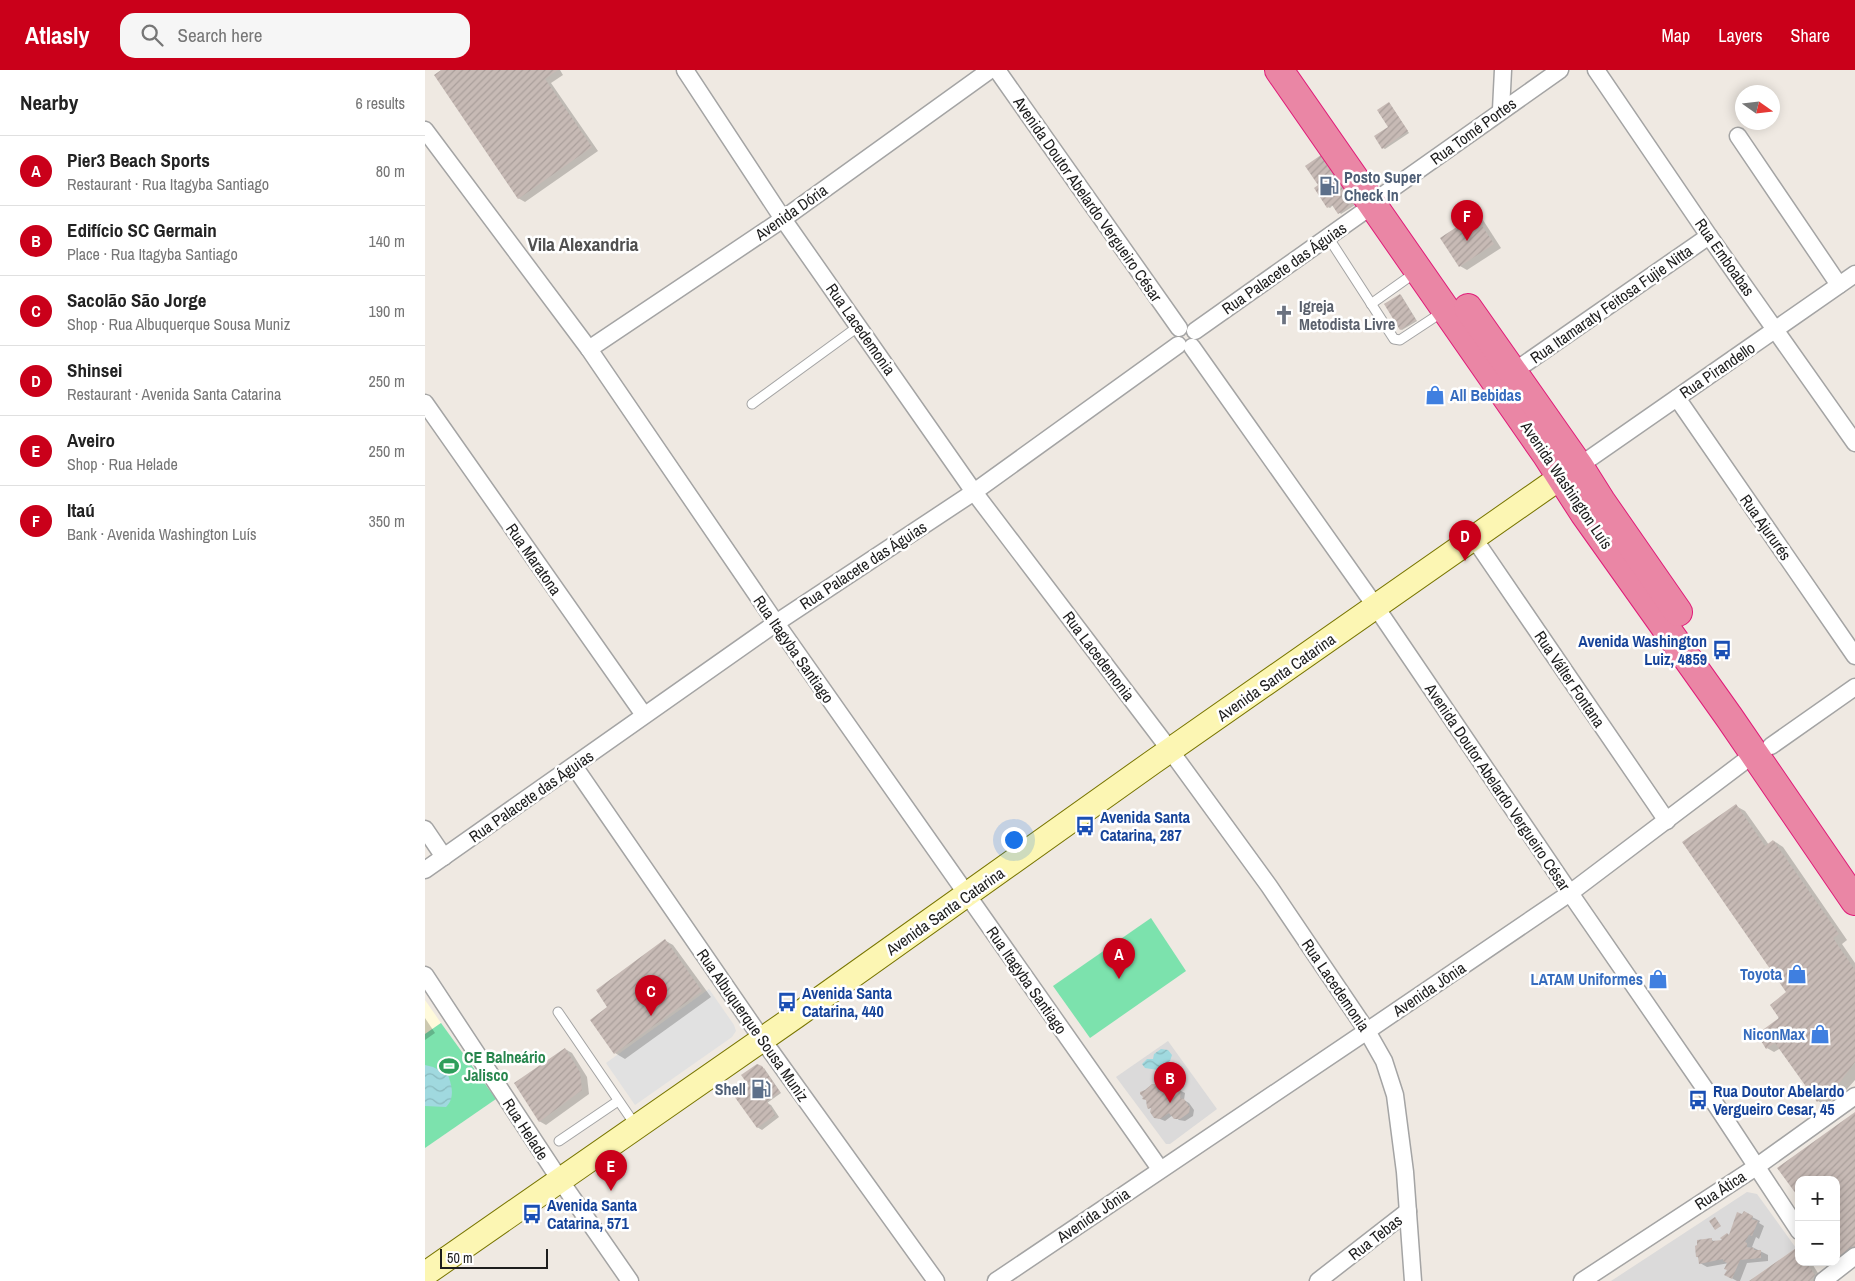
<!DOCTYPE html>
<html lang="en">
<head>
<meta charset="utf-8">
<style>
	:root { --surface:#fff; --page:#f6f6f6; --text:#222; --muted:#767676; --line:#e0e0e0; --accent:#ca001a }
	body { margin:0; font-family:"Archivo Narrow",sans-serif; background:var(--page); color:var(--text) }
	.controls { position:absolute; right:15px; bottom:15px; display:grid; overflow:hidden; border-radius:10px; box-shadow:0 2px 12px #0003 }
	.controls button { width:45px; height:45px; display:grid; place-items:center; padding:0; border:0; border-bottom:1px solid var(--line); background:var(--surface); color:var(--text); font:25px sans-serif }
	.compass { position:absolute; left:1310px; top:15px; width:45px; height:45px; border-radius:50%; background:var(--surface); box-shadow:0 2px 12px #0003; rotate:104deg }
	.scale { position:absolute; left:15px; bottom:12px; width:108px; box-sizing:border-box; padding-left:5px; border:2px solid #1d1d1d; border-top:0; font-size:14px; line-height:18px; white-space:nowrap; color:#1d1d1d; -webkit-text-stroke:4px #fff; paint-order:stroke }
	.you { position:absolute; left:588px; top:769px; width:18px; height:18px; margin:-12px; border:4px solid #fff; border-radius:50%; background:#1a73e8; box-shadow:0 0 0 8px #1a73e833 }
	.badge { display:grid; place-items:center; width:32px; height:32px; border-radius:50%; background:var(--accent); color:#fff; font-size:16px; font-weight:700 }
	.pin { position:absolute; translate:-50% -41px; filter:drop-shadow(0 1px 2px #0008) }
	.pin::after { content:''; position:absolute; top:26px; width:18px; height:15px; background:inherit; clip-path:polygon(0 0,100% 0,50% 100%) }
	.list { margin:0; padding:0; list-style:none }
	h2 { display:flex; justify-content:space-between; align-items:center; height:65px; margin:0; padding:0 20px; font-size:21px }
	h2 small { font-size:16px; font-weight:400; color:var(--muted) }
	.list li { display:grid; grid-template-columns:32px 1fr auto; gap:15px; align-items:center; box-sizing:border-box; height:70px; padding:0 20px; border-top:1px solid var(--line) }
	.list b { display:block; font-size:19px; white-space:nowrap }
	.list p { margin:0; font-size:16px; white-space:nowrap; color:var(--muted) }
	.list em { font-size:16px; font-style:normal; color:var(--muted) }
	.icon { flex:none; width:28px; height:28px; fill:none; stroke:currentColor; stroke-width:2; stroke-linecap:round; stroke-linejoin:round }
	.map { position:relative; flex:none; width:1430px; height:1211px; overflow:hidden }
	header { display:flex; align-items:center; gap:30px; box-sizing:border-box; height:70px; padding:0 25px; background:var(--accent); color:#fff }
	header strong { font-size:24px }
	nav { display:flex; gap:28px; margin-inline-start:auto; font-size:18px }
	.search { width:350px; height:45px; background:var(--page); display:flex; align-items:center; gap:12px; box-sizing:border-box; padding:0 18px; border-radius:15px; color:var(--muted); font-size:19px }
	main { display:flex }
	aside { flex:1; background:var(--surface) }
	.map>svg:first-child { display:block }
	.residential { fill:#dbdada }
	.education { fill:#fffadb }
	.pitch { fill:#7ce2ad }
	.parking { fill:#e1e1e1 }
	.water { fill:url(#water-waves) }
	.shadow { fill:#0003 }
	.building { fill:url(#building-hatch) }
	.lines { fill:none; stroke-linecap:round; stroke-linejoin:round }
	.lane-casing { stroke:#a4a4a4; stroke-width:11 }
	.street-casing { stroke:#a4a4a4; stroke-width:19 }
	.secondary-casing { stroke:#787500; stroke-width:26 }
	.highway-casing { stroke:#e01c79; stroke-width:30 }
	.lane { stroke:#fff; stroke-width:9 }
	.street { stroke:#fff; stroke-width:16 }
	.secondary { stroke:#fcf6b3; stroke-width:24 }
	.highway { stroke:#ea86a5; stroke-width:28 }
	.labels { text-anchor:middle; stroke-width:5; stroke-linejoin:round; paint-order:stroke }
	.street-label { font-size:16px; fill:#1d1d1d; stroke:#fff }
	.service-label { font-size:16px; font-weight:bold; fill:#4e5e75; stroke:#fff; text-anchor:start }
	.worship-label { font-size:16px; font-weight:bold; fill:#5b616d; stroke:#fff; text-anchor:start }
	.shop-label { font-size:16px; font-weight:bold; fill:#366cbe; stroke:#fff; text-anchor:end }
	.transit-label { font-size:16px; font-weight:bold; fill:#164399; stroke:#fff; text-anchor:start }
	.leisure-label { font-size:16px; font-weight:bold; fill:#27864d; stroke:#fff; text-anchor:start }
	.quarter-label { font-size:19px; font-weight:bold; fill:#505050; stroke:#fff }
</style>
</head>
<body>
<header>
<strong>Atlasly</strong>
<div class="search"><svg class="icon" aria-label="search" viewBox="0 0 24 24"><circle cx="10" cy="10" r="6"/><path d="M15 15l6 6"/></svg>Search here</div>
<nav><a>Map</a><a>Layers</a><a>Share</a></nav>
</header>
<main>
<aside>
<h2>Nearby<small>6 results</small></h2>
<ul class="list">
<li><span class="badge">A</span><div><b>Pier3 Beach Sports</b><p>Restaurant · Rua Itagyba Santiago</p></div><em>80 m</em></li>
<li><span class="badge">B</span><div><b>Edifício SC Germain</b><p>Place · Rua Itagyba Santiago</p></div><em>140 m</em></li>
<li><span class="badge">C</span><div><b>Sacolão São Jorge</b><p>Shop · Rua Albuquerque Sousa Muniz</p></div><em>190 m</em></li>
<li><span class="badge">D</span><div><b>Shinsei</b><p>Restaurant · Avenida Santa Catarina</p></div><em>250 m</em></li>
<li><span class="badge">E</span><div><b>Aveiro</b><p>Shop · Rua Helade</p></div><em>250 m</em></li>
<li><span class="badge">F</span><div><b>Itaú</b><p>Bank · Avenida Washington Luís</p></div><em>350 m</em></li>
</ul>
</aside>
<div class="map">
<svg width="1430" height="1211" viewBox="0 0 1430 1211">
	<defs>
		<pattern id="water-waves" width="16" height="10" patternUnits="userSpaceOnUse" patternTransform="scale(1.25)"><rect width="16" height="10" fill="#a0d9df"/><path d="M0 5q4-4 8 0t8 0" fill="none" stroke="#89babf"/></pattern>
		<pattern id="building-hatch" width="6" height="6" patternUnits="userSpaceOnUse" patternTransform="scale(1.25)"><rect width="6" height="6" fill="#c7bab5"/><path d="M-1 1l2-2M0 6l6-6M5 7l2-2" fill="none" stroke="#aa9f9b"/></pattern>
	</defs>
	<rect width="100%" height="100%" fill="#efe9e2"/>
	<g class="residential">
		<path d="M743 971 792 1039 745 1074H741L691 1007Z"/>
		<path d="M1322 1122 1332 1124 1371 1178 1324 1211H1186Z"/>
	</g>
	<path class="education" d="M0 930 16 953 0 964Z"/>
	<g class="pitch">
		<path d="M726 848 761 901 665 968 628 916Z"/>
		<path d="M16 953 71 1029 0 1078V964Z"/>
	</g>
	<path class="parking" d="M284 919 309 955 311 961 307 967 210 1035 181 993Z"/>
	<g class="water">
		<path d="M736 979 743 980 747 985 745 991 733 1000 720 998 717 994 722 989H728L729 984Z"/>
		<path d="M0 995 8 997 23 1005C27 1016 30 1028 21 1037L0 1036Z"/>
	</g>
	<g class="shadow">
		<path d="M18 0H135L138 5 126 13 173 81 100 132 93 128Z"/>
		<path d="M965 34 984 63 960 79 958 78 965 57Z"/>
		<path d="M896 87 930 135 916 144 908 135 905 138 903 137 895 115Z"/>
		<path d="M1051 146 1058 150 1076 178 1042 200 1035 196 1017 169Z"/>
		<path d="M976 225 992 251 977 260 975 259Z"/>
		<path d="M1311 736 1320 741 1344 775 1349 771 1358 777 1422 870 1417 874 1430 893V1010L1415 1027 1408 1023 1411 1027 1400 1035 1393 1031 1356 978 1349 982 1342 978 1363 922Z"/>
		<path d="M241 871 248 875 286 927 200 989 190 983 167 950 185 937Z"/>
		<path d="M0 948 10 963 0 970Z"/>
		<path d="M140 979 147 983 162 1007 164 1024 121 1055 114 1051Z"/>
		<path d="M339 998 356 1023 342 1033 346 1035 354 1047 337 1060 332 1057 325 1016Z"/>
		<path d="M730 1015 734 1018 737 1023 756 1021 760 1023 759 1030 764 1033 769 1040 768 1046 760 1051 754 1050 748 1045 740 1051 730 1047 723 1031 719 1029Z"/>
		<path d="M1319 1143 1335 1151 1334 1153 1339 1156 1334 1169 1331 1167 1327 1177 1343 1185V1191L1322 1193 1315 1211H1312L1301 1205 1303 1200 1304 1193 1282 1197 1275 1193V1188L1272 1187 1287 1170 1290 1172 1299 1171 1305 1166Z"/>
		<path d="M1371 1179 1374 1181V1192H1386L1398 1211H1326Z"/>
	</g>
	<g class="building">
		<path d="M16 0H133L120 9 167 77 93 129 9 5Z"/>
		<path d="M964 32 983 61 957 79 949 66 963 57 952 40Z"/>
		<path d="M896 85 929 134 913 144 907 135 902 138 889 118 893 115 880 96Z"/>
		<path d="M1050 145 1069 174 1034 197 1015 168Z"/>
		<path d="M975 224 991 250 975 260 959 234Z"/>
		<path d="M1311 734 1340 776 1348 770 1414 864 1408 868 1430 900V992L1413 1015 1392 1032 1350 973 1341 979 1332 964 1354 948 1345 935 1361 922 1257 772Z"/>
		<path d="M240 869 277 921 189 984 165 950 182 937 171 920Z"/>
		<path d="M140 978 155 1002 157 1020 114 1052 89 1013Z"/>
		<path d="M332 994 337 996 355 1022 342 1031 350 1045 332 1058 309 1026 324 1016 316 1005Z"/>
		<path d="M727 1014H730L733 1021 741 1022 742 1017 756 1020 755 1028 759 1029 765 1037 764 1043 755 1049H749L744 1043 735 1049 729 1048 725 1042 726 1038 723 1039 722 1037 721 1030 717 1029 718 1027 715 1024V1022L720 1020Z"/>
		<path d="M1430 1042V1177L1416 1187 1411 1180V1110H1374V1128L1352 1098Z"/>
		<path d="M1319 1141 1328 1146 1327 1149 1333 1151 1327 1166 1324 1165 1320 1172 1322 1173V1177L1329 1178V1180H1336V1188L1315 1190 1307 1209 1299 1205 1302 1200 1299 1199 1302 1193 1298 1191V1189L1274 1194 1273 1187H1271L1270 1176 1272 1175V1170L1287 1168V1171L1297 1170 1295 1168 1302 1163 1304 1165 1312 1142 1317 1144Z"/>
		<path d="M1290 1147 1296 1156 1290 1160 1284 1151Z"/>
		<path d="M1371 1178 1374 1182V1192H1381L1390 1205 1384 1211H1324Z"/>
	</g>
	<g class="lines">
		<defs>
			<g id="lane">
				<path d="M903 167 969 269 975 270 978 268 1019 241"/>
				<path d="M946 234 991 202"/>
				<path d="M327 334 434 256"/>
				<path d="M133 942 211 1056"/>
				<path d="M134 1071 193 1031"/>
			</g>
			<g id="street">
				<path d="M260 0 358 149 549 422 745 680 844 816 942 961 959 991 970 1025 980 1102 988 1211"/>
				<path d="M572 0 754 258"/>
				<path d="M1171 0 1284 166 1430 373"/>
				<path d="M1076 40 1078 0"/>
				<path d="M0 60 164 279 351 553 735 1099"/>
				<path d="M1313 66 1414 215"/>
				<path d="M961 123 1135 0"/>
				<path d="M770 261 948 135"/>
				<path d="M767 277 951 537 1145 823 1287 1029 1374 1161"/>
				<path d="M164 279 358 149 565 0"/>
				<path d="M1088 302 1284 166"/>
				<path d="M1252 328 1430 586"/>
				<path d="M0 333 219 645"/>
				<path d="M1154 396 1430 204"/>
				<path d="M1048 467 1242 751"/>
				<path d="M1346 676 1430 617"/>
				<path d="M149 696 337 969 511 1211"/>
				<path d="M0 759 19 787"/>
				<path d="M0 800 351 553 549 422 753 275"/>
				<path d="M0 905 135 1110 205 1211"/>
				<path d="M571 1211 942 961 1145 823 1329 684"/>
				<path d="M893 1211 983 1141"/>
				<path d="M1157 1211 1331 1097 1430 1026"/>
				<path d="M1398 1211 1430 1186"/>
			</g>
			<path id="secondary" d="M0 1204 371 946 728 692 1136 407"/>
			<g id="highway">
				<path d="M854 0 1121 384 1159 443 1304 647 1430 831"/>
				<path d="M1043 238 1154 396 1176 431 1253 542"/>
			</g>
		</defs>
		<use href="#lane" class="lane-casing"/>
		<use href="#street" class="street-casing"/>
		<use href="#secondary" class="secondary-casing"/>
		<use href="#highway" class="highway-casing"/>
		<use href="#lane" class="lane"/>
		<use href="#street" class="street"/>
		<use href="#secondary" class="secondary"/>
		<use href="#highway" class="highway"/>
	</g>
	<defs>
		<symbol id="fuel-bare" viewBox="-9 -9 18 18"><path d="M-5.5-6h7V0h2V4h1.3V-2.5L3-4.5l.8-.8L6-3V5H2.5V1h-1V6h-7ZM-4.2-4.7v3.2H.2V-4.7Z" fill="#5c6f8a" stroke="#fff" stroke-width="2.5" paint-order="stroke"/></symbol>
		<symbol id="church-bare" viewBox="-9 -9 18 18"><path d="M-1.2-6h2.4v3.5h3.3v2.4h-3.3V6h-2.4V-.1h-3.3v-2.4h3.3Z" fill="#6b7280" stroke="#fff" stroke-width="2.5" paint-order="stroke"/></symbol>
		<symbol id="shop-bare" viewBox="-9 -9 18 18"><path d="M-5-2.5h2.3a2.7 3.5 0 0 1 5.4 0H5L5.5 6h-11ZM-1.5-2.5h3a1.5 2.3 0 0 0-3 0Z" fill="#3f7fe0" stroke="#fff" stroke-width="2.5" paint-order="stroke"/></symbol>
		<symbol id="bus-bare" viewBox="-9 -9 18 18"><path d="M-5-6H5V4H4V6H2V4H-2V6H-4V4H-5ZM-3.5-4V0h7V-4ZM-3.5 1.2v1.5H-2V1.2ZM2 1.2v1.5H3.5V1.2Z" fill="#1a4fb4" stroke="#fff" stroke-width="2.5" paint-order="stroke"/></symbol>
		<symbol id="stadium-bare" viewBox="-9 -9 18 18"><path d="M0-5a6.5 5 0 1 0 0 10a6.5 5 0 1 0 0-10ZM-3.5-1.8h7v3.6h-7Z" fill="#2e9e5b" stroke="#fff" stroke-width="2.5" paint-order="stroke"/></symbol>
	</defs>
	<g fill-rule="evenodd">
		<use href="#fuel-bare" x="890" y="102" width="28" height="28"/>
		<use href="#church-bare" x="845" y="231" width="28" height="28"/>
		<use href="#shop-bare" x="996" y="311" width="28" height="28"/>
		<use href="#bus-bare" x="1283" y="566" width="28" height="28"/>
		<use href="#bus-bare" x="646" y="742" width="28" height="28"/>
		<use href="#shop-bare" x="1358" y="890" width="28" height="28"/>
		<use href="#shop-bare" x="1219" y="895" width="28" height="28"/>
		<use href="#bus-bare" x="348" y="918" width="28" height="28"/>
		<use href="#shop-bare" x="1381" y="950" width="28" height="28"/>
		<use href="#stadium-bare" x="10" y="982" width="28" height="28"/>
		<use href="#fuel-bare" x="322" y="1005" width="28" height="28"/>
		<use href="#bus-bare" x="1259" y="1016" width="28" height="28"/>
		<use href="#bus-bare" x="93" y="1130" width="28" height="28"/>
	</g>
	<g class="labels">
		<g class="street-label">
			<text transform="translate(1048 61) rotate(-36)" y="6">Rua Tomé Portes</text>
			<text transform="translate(663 129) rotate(55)" y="6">Avenida Doutor Abelardo Vergueiro César</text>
			<text transform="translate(366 142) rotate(-35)" y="6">Avenida Dória</text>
			<text transform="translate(1300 187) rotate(55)" y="6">Rua Emboabas</text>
			<text transform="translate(859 198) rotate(-35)" y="6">Rua Palacete das Águias</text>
			<text transform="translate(1186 234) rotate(-35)" y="6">Rua Itamaraty Feitosa Fujie Nitta</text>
			<text transform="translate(436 259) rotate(55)" y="6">Rua Lacedemonia</text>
			<text transform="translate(1292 300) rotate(-34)" y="6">Rua Pirandello</text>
			<text transform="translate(1142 415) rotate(56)" y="6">Avenida Washington Luís</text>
			<text transform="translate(1341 457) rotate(55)" y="6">Rua Ajururés</text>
			<text transform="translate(109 489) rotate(55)" y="6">Rua Maratona</text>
			<text transform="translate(438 495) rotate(-33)" y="6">Rua Palacete das Águias</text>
			<text transform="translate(369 579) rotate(55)" y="6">Rua Itagyba Santiago</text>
			<text transform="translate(674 586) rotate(53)" y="6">Rua Lacedemonia</text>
			<text transform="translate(851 607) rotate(-35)" y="6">Avenida Santa Catarina</text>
			<text transform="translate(1145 609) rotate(56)" y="6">Rua Válter Fontana</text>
			<text transform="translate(1073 717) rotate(56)" y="6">Avenida Doutor Abelardo Vergueiro César</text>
			<text transform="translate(106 726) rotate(-35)" y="6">Rua Palacete das Águias</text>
			<text transform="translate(520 841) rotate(-35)" y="6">Avenida Santa Catarina</text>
			<text transform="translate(602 910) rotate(55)" y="6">Rua Itagyba Santiago</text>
			<text transform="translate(911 915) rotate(56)" y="6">Rua Lacedemonia</text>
			<text transform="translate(1004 919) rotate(-34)" y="6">Avenida Jônia</text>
			<text transform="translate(328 955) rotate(55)" y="6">Rua Albuquerque Sousa Muniz</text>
			<text transform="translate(101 1059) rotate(57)" y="6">Rua Helade</text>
			<text transform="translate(1295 1120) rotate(-33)" y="6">Rua Ática</text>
			<text transform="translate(668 1145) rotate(-34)" y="6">Avenida Jônia</text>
			<text transform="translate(950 1167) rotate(-38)" y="6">Rua Tebas</text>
		</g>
		<g class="service-label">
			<text x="919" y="113">Posto Super<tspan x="919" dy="18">Check In</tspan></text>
			<text x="321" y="1025" text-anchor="end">Shell</text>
		</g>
		<g class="worship-label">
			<text x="874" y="242">Igreja<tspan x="874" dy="18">Metodista Livre</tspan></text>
		</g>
		<g class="shop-label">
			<text x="1025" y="331" text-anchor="start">All Bebidas</text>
			<text x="1357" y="910">Toyota</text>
			<text x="1218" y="915">LATAM Uniformes</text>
			<text x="1380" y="970">NiconMax</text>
		</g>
		<g class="transit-label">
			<text x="1282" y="577" text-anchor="end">Avenida Washington<tspan x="1282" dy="18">Luiz, 4859</tspan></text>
			<text x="675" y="753">Avenida Santa<tspan x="675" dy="18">Catarina, 287</tspan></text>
			<text x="377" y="929">Avenida Santa<tspan x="377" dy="18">Catarina, 440</tspan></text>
			<text x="1288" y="1027">Rua Doutor Abelardo<tspan x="1288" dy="18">Vergueiro Cesar, 45</tspan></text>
			<text x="122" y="1141">Avenida Santa<tspan x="122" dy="18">Catarina, 571</tspan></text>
		</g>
		<g class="leisure-label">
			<text x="39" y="993">CE Balneário<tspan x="39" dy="18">Jalisco</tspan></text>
		</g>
		<g class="quarter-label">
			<text x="158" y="181">Vila Alexandria</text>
		</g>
	</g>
</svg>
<div class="controls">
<button>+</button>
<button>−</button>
</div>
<svg class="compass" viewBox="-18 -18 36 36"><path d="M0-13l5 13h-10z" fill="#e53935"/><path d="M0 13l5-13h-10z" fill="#767676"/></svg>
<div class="scale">50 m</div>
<div class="you"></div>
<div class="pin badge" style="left:694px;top:909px">A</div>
<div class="pin badge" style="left:745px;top:1033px">B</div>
<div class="pin badge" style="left:226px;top:946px">C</div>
<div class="pin badge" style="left:1040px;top:491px">D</div>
<div class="pin badge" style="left:186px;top:1121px">E</div>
<div class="pin badge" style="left:1042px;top:171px">F</div>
</div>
</main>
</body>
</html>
